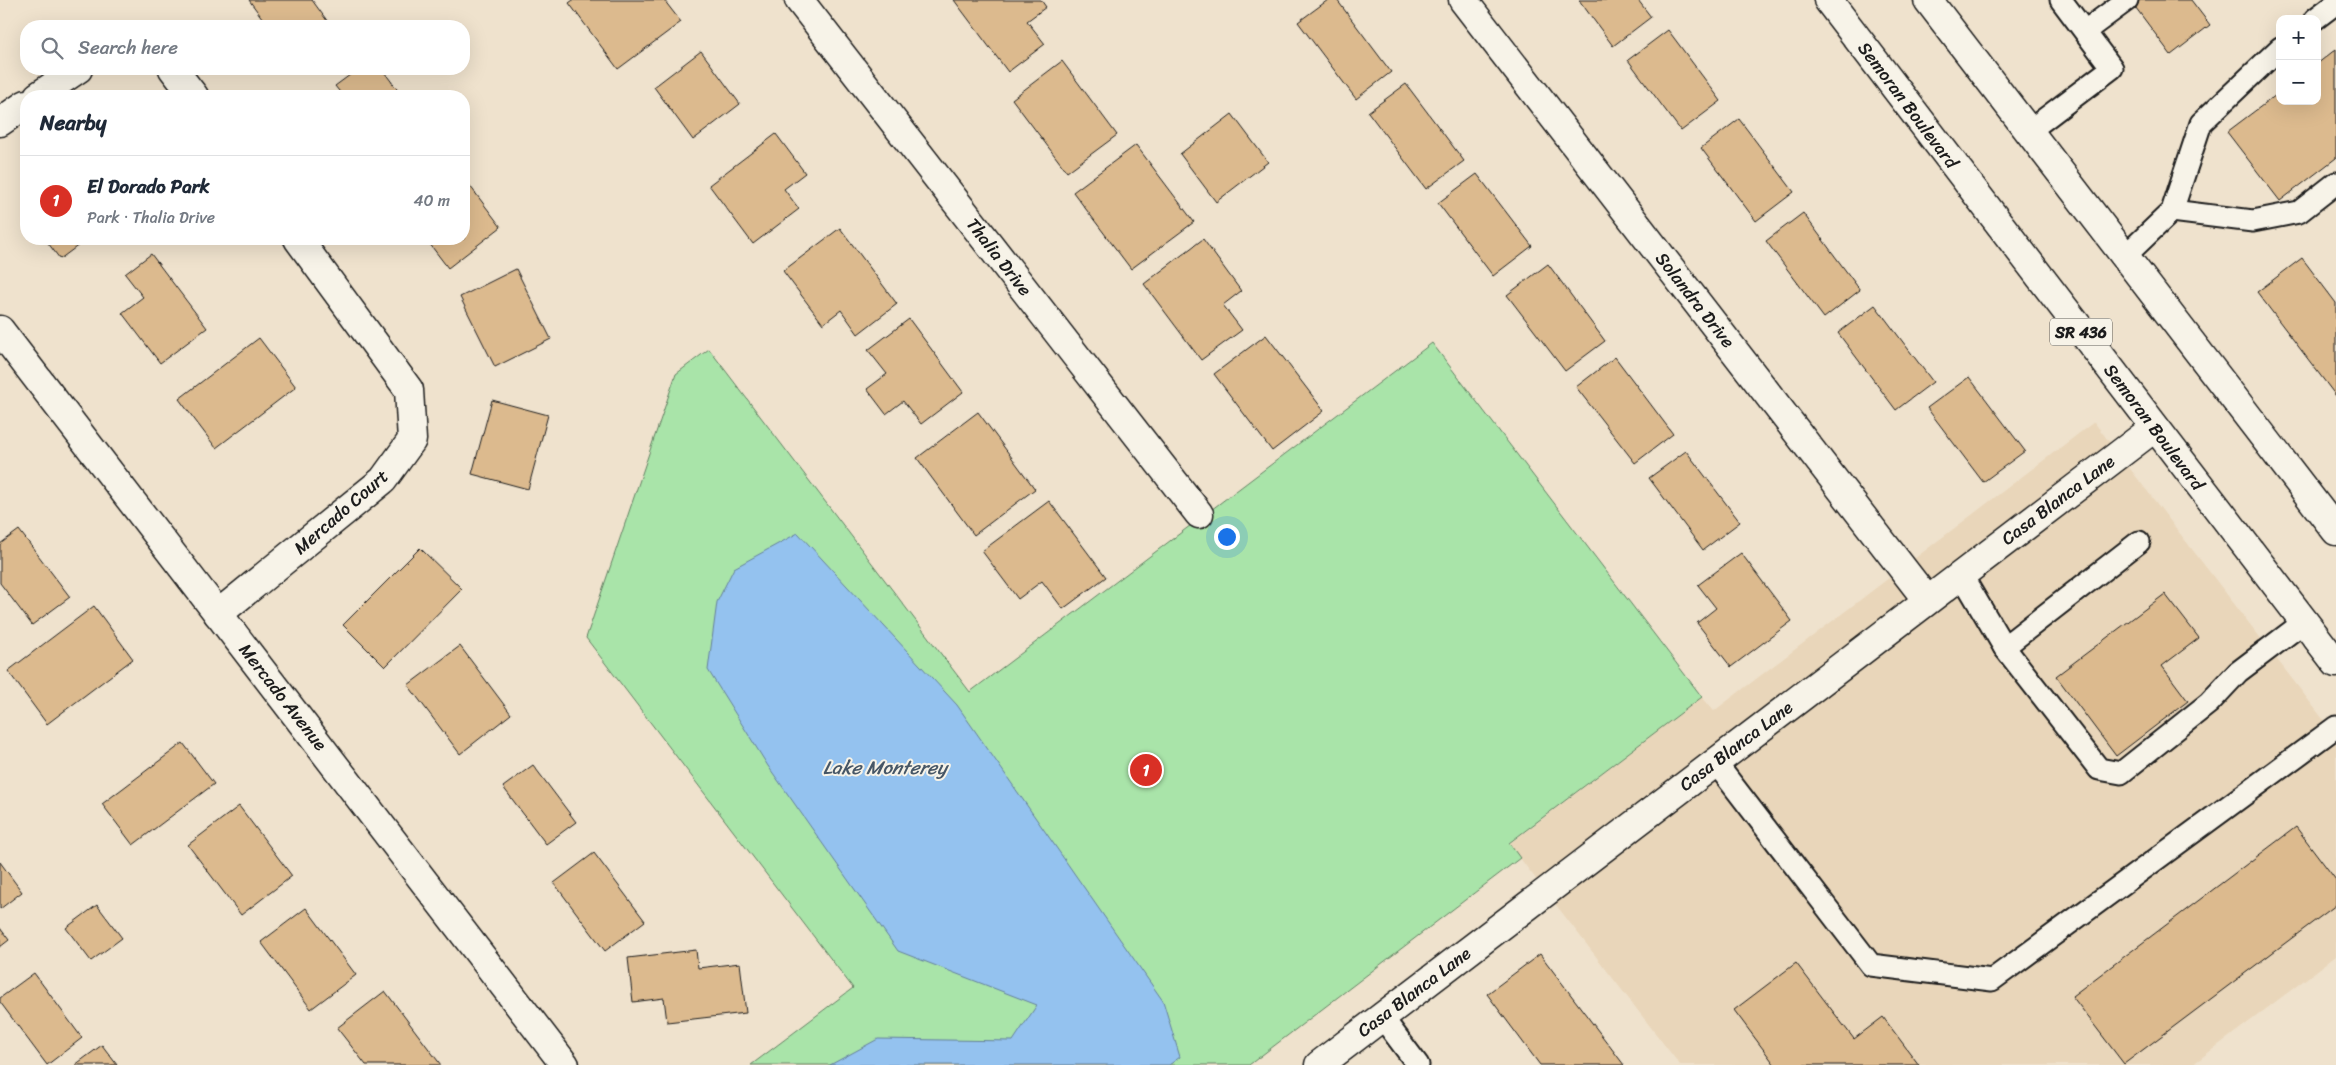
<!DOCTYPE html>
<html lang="en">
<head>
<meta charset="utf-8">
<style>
	:root { --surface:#fff; --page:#f2f2f3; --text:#1f2937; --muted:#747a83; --line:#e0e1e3; --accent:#d93025 }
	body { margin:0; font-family:Sriracha,sans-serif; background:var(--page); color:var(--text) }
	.controls { position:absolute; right:15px; top:15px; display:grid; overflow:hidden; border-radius:10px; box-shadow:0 5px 20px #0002 }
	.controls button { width:45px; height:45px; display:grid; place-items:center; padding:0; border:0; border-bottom:1px solid var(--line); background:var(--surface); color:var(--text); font:25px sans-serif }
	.you { position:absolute; left:1226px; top:536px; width:18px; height:18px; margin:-12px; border:4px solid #fff; border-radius:50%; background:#1a73e8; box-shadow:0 0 0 8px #1a73e833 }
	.badge { display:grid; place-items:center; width:32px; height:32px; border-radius:50%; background:var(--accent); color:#fff; font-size:16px; font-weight:700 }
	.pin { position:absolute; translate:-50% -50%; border:2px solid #fff; box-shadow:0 1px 5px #0006 }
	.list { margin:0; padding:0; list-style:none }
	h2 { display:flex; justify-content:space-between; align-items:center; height:65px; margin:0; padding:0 20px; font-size:21px }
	h2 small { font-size:16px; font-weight:400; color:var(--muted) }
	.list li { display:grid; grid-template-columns:32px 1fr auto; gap:15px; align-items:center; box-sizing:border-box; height:90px; padding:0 20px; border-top:1px solid var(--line) }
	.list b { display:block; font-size:19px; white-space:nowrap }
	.list p { margin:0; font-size:16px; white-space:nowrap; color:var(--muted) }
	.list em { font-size:16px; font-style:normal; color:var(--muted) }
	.icon { flex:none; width:28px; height:28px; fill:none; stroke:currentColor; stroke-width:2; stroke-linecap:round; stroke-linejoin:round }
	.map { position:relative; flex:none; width:2336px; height:1065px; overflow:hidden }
	.search { position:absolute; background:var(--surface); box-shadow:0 5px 20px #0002; left:20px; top:20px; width:450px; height:55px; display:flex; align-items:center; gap:12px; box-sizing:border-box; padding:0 18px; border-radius:20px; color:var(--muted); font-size:19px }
	.panel { position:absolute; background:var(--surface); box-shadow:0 5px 20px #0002; left:20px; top:90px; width:450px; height:155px; border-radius:20px }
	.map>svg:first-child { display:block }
	.built { fill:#e9d6ba }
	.green { fill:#a9e4a9; stroke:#628062 }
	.water { fill:#94c2ef; stroke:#64809b }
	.building { fill:#dcba8e; stroke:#1c1c1c }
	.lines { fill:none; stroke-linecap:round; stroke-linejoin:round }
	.service-casing { stroke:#1c1c1c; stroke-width:25 }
	.minor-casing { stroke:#1c1c1c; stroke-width:31 }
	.primary-casing { stroke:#1c1c1c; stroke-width:31 }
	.service { stroke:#f7f3e8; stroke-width:21 }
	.minor { stroke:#f7f3e8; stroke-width:28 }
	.primary { stroke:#f7f3e8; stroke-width:28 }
	.labels { text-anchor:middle; stroke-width:4; stroke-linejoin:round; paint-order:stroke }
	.shield { fill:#f7f3e8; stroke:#5e5c59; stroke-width:1 }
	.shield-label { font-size:16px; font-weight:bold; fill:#1c1c1c }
	.street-label { font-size:18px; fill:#1c1c1c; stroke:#f7f3e8 }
	.water-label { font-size:19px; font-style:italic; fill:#465666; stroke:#f7f3e8 }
</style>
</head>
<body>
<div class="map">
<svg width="2336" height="1065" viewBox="0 0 2336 1065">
	<rect width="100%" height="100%" fill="#efe2cd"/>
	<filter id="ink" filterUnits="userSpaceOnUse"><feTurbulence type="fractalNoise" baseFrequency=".02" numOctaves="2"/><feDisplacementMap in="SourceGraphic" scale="10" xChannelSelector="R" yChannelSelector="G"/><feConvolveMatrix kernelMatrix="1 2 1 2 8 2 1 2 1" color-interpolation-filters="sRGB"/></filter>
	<g filter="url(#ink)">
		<path class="built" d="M2094 422 2336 736V956L2192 1065H1680L1509 844 1702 697 1714 711Z"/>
		<path class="green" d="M1432 343 1702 697 1509 843 1520 858 1249 1065H751L853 988 586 638 676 374 709 349 970 692Z"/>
		<path class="water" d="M798 533 957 705 1163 1001 1180 1057 1169 1065H830L878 1039 1013 1041 1037 1005 898 951 768 766 708 670 717 602 734 568Z"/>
		<g class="building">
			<path d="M249 0H312L328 22 322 26H268Z"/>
			<path d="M573 0H664L681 22 618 69 569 3Z"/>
			<path d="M954 0H1041L1046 7 1027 21 1045 44 1008 72Z"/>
			<path d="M1328 0H1337L1391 72 1356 99 1298 22Z"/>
			<path d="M1579 0H1638L1651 17 1613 46Z"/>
			<path d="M2130 0H2191L2210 25 2171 55Z"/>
			<path d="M1668 30 1721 101 1681 131 1628 60Z"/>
			<path d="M2336 49V158L2280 201 2227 132 2280 92V101H2317V64Z"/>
			<path d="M701 51 740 104 693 140 654 87Z"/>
			<path d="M1062 61 1117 135 1067 172 1012 99Z"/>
			<path d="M358 69H382L402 96H343L335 86Z"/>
			<path d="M1406 84 1464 161 1426 189 1368 112Z"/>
			<path d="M1232 114 1268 162 1216 202 1180 154Z"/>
			<path d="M1739 119 1794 192 1756 221 1701 148Z"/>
			<path d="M776 134 805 173 784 189 799 209 753 244 709 185Z"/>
			<path d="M1136 145 1194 222 1131 269 1073 192Z"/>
			<path d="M1477 174 1532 246 1493 276 1438 203Z"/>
			<path d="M464 178 501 227 448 268 426 239H464Z"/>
			<path d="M1803 213 1860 290 1824 318 1766 241Z"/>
			<path d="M840 228 897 304 858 334 841 310 823 324 783 271Z"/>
			<path d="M45 239H87L60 259Z"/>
			<path d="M1203 239 1241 291 1223 305 1242 330 1201 360 1144 284Z"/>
			<path d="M151 254 207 328 160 363 122 313 143 297 125 274Z"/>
			<path d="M2302 258 2336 303V396L2257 292Z"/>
			<path d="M1548 264 1605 341 1565 371 1507 295Z"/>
			<path d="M516 269 551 339 495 367 460 297Z"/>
			<path d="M1875 305 1933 382 1896 410 1838 333Z"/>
			<path d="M909 319 963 392 921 424 903 401 886 414 867 389 887 374 868 350Z"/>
			<path d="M1266 335 1324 411 1272 451 1214 374Z"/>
			<path d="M259 338 296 387 216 448 179 399Z"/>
			<path d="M1615 357 1673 434 1635 463 1576 387Z"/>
			<path d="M1969 377 2025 451 1983 482 1927 408Z"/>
			<path d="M492 400 548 415 528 489 472 474Z"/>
			<path d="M978 412 1035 489 974 535 917 458Z"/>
			<path d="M1686 451 1740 522 1703 550 1649 478Z"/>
			<path d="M1049 501 1106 577 1063 609 1042 581 1018 599 982 551Z"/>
			<path d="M19 530 70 597 32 625 0 583V544Z"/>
			<path d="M420 548 462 589 385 667 343 625Z"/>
			<path d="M1741 553 1792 621 1731 667 1697 623 1716 608 1698 585Z"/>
			<path d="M2165 594 2199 638 2162 666 2188 701 2116 756 2056 676Z"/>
			<path d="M94 606 133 659 47 724 8 671Z"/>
			<path d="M460 646 511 714 460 754 408 685Z"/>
			<path d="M183 743 214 784 133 845 102 804Z"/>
			<path d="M533 765 576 822 546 844 503 787Z"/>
			<path d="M239 806 292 876 241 915 188 845Z"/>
			<path d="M2296 827 2336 880V905L2124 1064 2072 996Z"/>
			<path d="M594 853 645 921 605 951 554 883Z"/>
			<path d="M0 862 22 892 0 909Z"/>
			<path d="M97 905 122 938 91 961 66 928Z"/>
			<path d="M306 908 356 975 311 1009 261 942Z"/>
			<path d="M0 928 9 940 0 947Z"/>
			<path d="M696 950 698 968 740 963 746 1013 667 1022 664 998 633 1002 628 958Z"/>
			<path d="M1540 954 1624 1065H1540L1487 994Z"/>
			<path d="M1796 963 1854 1039 1883 1017 1919 1065H1775L1734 1010Z"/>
			<path d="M34 973 82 1038 47 1065 0 1002V998Z"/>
			<path d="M385 991 441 1065H366L337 1028Z"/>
			<path d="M102 1045 117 1065H75Z"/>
		</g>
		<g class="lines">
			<defs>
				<g id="service">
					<path d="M2315 19 2336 3"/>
					<path d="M2085 31 2127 0"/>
					<path d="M2029 131 2112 68 2061 0"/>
					<path d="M2172 211 2253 221 2299 212 2336 183"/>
					<path d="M2125 256 2172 211 2201 123 2280 48"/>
					<path d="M1961 574 2004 647 2099 769 2121 773 2209 703 2238 672 2304 622"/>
					<path d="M2004 647 2139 542"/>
					<path d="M1715 762 1871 965 1992 980 2336 727"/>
					<path d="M1382 1017 1418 1065"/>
				</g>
				<g id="minor">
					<path d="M799 0 1199 514"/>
					<path d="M1463 0 1927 600"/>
					<path d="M173 69 194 96"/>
					<path d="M38 96 78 69"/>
					<path d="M0 122 26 104"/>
					<path d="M0 330 565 1065"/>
					<path d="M218 614 383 480 412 440 409 390 298 239"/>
					<path d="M1319 1065 2154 428"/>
				</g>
				<g id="primary">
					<path d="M1828 0 2336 663"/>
					<path d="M1928 0 2336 531"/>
				</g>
			</defs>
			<use href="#service" class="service-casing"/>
			<use href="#minor" class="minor-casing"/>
			<use href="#primary" class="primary-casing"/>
			<use href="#service" class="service"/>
			<use href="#minor" class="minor"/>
			<use href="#primary" class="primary"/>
		</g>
	</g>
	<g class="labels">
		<rect class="shield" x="2050" y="318.5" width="62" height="27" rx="4"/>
		<g class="shield-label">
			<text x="2081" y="338">SR 436</text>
		</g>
		<g class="street-label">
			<text transform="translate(1908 105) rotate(53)" y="6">Semoran Boulevard</text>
			<text transform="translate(999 257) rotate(52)" y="6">Thalia Drive</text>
			<text transform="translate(1695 300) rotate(52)" y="6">Solandra Drive</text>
			<text transform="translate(2154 427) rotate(53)" y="6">Semoran Boulevard</text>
			<text transform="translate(2058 500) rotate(-37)" y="6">Casa Blanca Lane</text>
			<text transform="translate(341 512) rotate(-41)" y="6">Mercado Court</text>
			<text transform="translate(283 697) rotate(52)" y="6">Mercado Avenue</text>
			<text transform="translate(1736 746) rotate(-37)" y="6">Casa Blanca Lane</text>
			<text transform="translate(1414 992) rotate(-37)" y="6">Casa Blanca Lane</text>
		</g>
		<g class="water-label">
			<text x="885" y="774">Lake Monterey</text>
		</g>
	</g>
</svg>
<div class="controls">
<button>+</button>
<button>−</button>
</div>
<div class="you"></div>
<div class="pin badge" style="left:1146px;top:770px">1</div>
<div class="search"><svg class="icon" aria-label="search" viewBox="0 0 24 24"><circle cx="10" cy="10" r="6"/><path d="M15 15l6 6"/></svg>Search here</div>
<section class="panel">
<h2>Nearby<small></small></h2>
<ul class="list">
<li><span class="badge">1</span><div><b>El Dorado Park</b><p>Park · Thalia Drive</p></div><em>40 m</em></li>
</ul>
</section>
</div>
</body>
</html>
